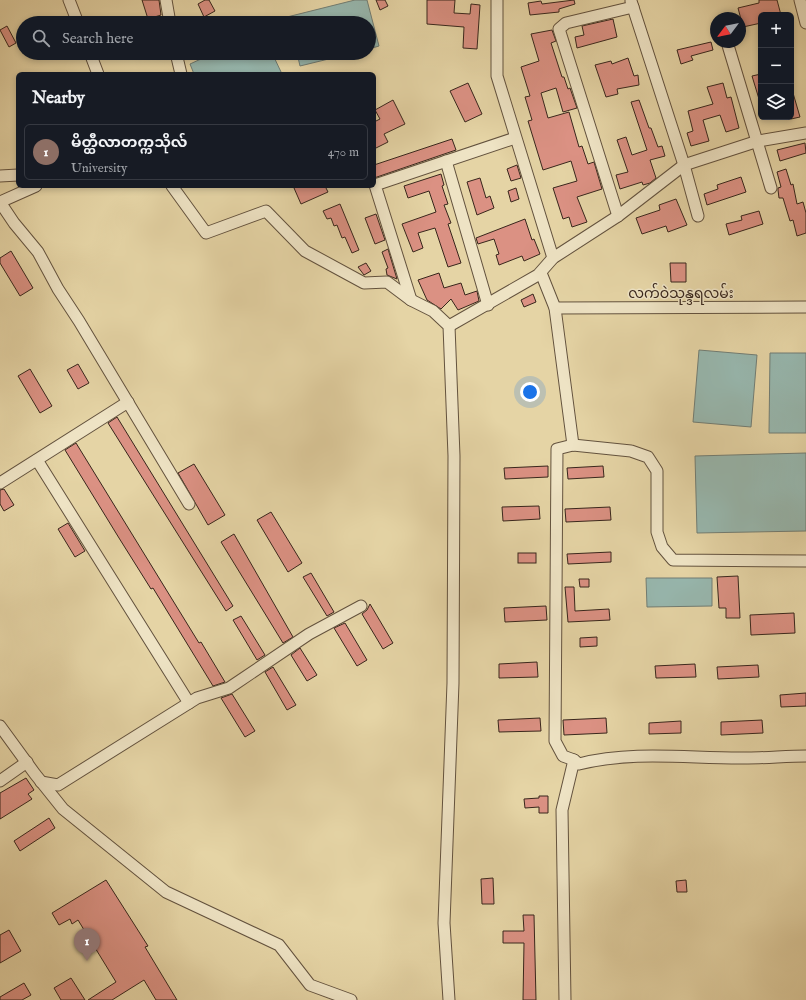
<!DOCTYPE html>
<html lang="en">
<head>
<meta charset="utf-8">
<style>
	:root { --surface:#171b24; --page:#242831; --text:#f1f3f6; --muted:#9ea1a6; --line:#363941; --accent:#c59692 }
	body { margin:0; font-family:"IM FELL English","Noto Sans Myanmar",serif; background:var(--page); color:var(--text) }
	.controls { position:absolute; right:12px; top:12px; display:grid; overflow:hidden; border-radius:6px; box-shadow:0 2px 6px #0003 }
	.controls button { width:36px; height:36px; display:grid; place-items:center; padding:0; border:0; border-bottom:1px solid var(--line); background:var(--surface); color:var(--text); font:20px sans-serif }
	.compass { position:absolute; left:710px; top:12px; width:36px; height:36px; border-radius:50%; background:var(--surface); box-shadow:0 2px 6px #0003; rotate:238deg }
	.you { position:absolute; left:530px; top:392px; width:14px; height:14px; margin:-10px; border:3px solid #fff; border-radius:50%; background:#1a73e8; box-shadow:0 0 0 6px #1a73e833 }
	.badge { display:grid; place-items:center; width:26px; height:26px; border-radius:50%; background:var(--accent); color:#fff; font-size:13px; font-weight:700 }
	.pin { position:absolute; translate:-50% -33px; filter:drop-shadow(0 1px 2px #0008) }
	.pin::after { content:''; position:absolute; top:21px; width:14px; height:12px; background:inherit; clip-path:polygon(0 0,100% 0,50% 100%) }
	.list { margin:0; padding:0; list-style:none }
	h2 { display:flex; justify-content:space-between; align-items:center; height:52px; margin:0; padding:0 16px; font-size:17px }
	h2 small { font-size:13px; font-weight:400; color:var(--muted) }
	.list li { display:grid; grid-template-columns:26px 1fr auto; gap:12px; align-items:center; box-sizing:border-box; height:56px; margin:0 8px 8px; padding:0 8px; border:1px solid var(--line); border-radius:6px }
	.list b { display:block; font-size:15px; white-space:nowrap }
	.list p { margin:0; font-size:13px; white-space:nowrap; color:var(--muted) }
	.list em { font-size:13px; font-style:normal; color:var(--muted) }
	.icon { flex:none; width:22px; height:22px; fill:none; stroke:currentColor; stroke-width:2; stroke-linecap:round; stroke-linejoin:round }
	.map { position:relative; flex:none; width:806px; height:1000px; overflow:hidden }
	.search { position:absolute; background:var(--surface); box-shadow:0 2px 6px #0003; left:16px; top:16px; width:360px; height:44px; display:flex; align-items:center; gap:10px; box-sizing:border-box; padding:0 14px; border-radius:22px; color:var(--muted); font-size:15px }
	.panel { position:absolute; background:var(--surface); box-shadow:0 2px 6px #0003; left:16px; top:72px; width:360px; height:116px; border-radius:6px }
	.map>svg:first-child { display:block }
	.water { fill:#97b7ae; stroke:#717d74 }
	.building { fill:#db9183; stroke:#38261c }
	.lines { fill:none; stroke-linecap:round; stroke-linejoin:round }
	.street-casing { stroke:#63523e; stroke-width:13 }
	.street { stroke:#eee3c4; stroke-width:11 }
	.labels { text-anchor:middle; stroke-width:3; stroke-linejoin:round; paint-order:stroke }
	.street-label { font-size:14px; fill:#38261c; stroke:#eee3c4 }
</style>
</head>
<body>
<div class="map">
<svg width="806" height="1000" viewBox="0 0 806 1000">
	<rect width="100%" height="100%" fill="#e5d4a5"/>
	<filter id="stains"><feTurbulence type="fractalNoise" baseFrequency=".005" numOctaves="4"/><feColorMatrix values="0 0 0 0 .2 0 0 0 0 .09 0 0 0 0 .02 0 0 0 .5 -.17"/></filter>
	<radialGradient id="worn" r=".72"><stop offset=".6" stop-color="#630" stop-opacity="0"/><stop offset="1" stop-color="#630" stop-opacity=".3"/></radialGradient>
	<g class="water">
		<path d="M355 0H367L379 46 369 49V23H289L287 17Z"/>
		<path d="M214 53H272L282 74H194L190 64Z"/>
		<path d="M297 53H353L300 66Z"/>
		<path d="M699 350 757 355 751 427 693 422Z"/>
		<path d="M770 353H806V433H769Z"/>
		<path d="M806 453V531L697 533 695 456Z"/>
		<path d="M712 578V606L647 607 646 578Z"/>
	</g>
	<g class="building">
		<path d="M142 0H159L161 15 148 19Z"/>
		<path d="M205 0H209L215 11 204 17 198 4Z"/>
		<path d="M376 0H385L388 6 380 10Z"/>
		<path d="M427 0H455L454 13 470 14 471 4 480 5 477 49 463 48 464 27 427 24Z"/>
		<path d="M574 0 575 4 559 9V12L530 15 528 3 541 1 542 4Z"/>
		<path d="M759 0H777L781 15H761V23L743 27 738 8 759 3Z"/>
		<path d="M613 19 617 37 577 48 575 37 584 35 582 26Z"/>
		<path d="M7 26 16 43 9 47 0 30Z"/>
		<path d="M552 30 556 41 551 43 562 77H564L568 89 570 88 577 108 563 112 556 88 541 93 548 118 569 112 579 147 582 146 588 164 594 162 602 189 577 197 587 222 572 227 569 217 563 219 553 188 577 181 571 161 543 170 528 121 532 120 525 97 530 96 521 67 539 61 531 34Z"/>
		<path d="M711 42 713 50 691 56 693 60 681 64 677 50Z"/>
		<path d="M628 58 634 76 638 75 639 85 617 89 618 94 606 97 595 65 611 61 612 64Z"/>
		<path d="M761 74V99H759L752 76Z"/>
		<path d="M468 83 482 114 465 122 450 91Z"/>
		<path d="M723 83 727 98 731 97 739 128 726 132 720 115 703 120 709 141 691 146 687 133 693 131 688 111 713 104 707 87Z"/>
		<path d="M791 93H793L800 117 791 119Z"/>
		<path d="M393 100 405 124 384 134 388 142 374 149V122L380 119 375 110Z"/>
		<path d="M639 100 649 128H651L658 147 662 146 665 156 650 160 656 178 650 183 643 185 642 182 620 189 616 175 628 172 617 140 626 137 632 155 647 150 631 102Z"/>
		<path d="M452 139 456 150 374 178V165Z"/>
		<path d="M805 143 806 153 780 161 777 150Z"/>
		<path d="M517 165 521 178 511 181 507 169Z"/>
		<path d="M786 169 791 185 793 184 797 204 803 202 806 213V233L797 236 793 220 790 221 783 198H779L778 190V188L781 187 777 172Z"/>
		<path d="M441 174 444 185 442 186 448 204 444 205 451 223 448 224 461 263 448 267 435 228 418 233 423 248 413 252 402 224 436 212 429 191 408 198 404 186Z"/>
		<path d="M741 177 746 192 707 205 704 194 718 189 717 185Z"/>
		<path d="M480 178 486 198 490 196 494 208 477 215 467 182Z"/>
		<path d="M299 186H325L328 192 301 204 294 188Z"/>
		<path d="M516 188 519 199 511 202 508 191Z"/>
		<path d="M676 199 687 225 668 232 666 226 642 234 636 218 660 210 659 205Z"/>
		<path d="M340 204 359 250 352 253 345 237 342 238 337 225 334 226 331 218 327 219 323 211Z"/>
		<path d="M759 211 763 224 729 235 726 224 742 220 741 216Z"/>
		<path d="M376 214 385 240 375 244 365 218Z"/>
		<path d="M525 219 532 240 534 239 540 254 524 261 522 256 499 265 496 255 499 254 494 239 478 244 476 238Z"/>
		<path d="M388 249 397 279 387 275 386 269 388 268 382 252Z"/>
		<path d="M11 251 33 288 20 296 0 263V258Z"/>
		<path d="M366 263 371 271 364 275 358 267Z"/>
		<path d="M670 263H686V282H671Z"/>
		<path d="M439 273 444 288 461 283 465 295 477 291 479 301 458 310 451 299 441 309 427 300 418 280Z"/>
		<path d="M533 294 536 302 524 307 521 300Z"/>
		<path d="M78 364 89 383 78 389 67 370Z"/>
		<path d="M30 369 52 406 40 413 18 376Z"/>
		<path d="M117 417 233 606 226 611 108 423Z"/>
		<path d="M76 443 199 643 201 642 225 682 213 686 153 588 151 589 119 538 65 450Z"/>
		<path d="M194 464 225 515 208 525 178 473Z"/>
		<path d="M548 466V477L505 479 504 468Z"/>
		<path d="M603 466 604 477 568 479 567 468Z"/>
		<path d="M4 489 14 505 4 511 0 504V490Z"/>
		<path d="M539 506 540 519 503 521 502 507Z"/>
		<path d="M610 507 611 520 566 522 565 509Z"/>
		<path d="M271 512 302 563 288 572 257 520Z"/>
		<path d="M68 523 85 551 75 557 58 529Z"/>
		<path d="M234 534 293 637 283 643 221 542Z"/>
		<path d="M611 552V562L568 564 567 554Z"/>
		<rect x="518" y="553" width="18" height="10"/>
		<path d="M311 573 334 612 327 616 303 577Z"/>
		<path d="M738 576 740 618H726V608H719L717 577Z"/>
		<path d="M579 579H589V587H580Z"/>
		<path d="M565 587H574L575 611 609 609 610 620 568 622Z"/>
		<path d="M370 604 393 643 383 649 362 614 367 610Z"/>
		<path d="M546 606 547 620 505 622 504 608Z"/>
		<path d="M794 613 795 633 751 635 750 615Z"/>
		<path d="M241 616 265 655 257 660 233 620Z"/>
		<path d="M345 623 367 660 357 666 334 628Z"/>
		<path d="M597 637V646L580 647V638Z"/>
		<path d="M300 648 317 675 307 681 291 655Z"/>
		<path d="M537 662 538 677 499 678V664Z"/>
		<path d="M695 664 696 677 656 678 655 666Z"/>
		<path d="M758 665 759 677 718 679 717 667Z"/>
		<path d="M273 667 296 705 287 710 265 672Z"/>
		<path d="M806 693V706L781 707 780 695Z"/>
		<path d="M232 694 255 731 245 737 221 698Z"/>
		<path d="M540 718 541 731 499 732 498 720Z"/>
		<path d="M606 718 607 733 564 735 563 720Z"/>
		<path d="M762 720 763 733 721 735V722Z"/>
		<path d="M681 721V733L649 734V723Z"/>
		<path d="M26 778 34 790 28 794 32 799 0 819V793Z"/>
		<path d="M539 796H548V813H539V807L525 808 524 799 539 798Z"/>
		<path d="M49 818 55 828 20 851 14 841Z"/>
		<path d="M493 878 494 904H482L481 879Z"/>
		<path d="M106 880 148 946 145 947 177 1000H156L144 980 112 1000H88L116 982 78 920 72 924 70 919 59 925 52 913Z"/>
		<path d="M686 880 687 892H677L676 881Z"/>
		<path d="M523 915H534L536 1000H523L524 943H503V931H524Z"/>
		<path d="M9 930 21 951 0 963V935Z"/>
		<path d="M71 978 85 1000H61L54 988Z"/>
		<path d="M24 983 31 995 22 1000H0V997Z"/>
	</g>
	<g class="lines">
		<defs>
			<g id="street">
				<path d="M69 0 78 23"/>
				<path d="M166 0 170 23"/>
				<path d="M497 0V76L553 258"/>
				<path d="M800 0 806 23"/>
				<path d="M631 1 684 165 698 216"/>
				<path d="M727 42 771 188"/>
				<path d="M90 53 98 74"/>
				<path d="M176 53 181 74"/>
				<path d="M446 161 488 305"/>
				<path d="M0 176 18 175"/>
				<path d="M172 186 206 233 266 211 305 251 364 283 387 282 411 300 433 311 449 326 454 456 453 683 444 923 449 1000"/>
				<path d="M0 202 14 223 38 252 58 289 79 321 189 504"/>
				<path d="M0 202 36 186"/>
				<path d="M618 216 559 29 566 23 633 7"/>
				<path d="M541 273 555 308 573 445"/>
				<path d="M411 300 375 185 515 138"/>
				<path d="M555 308 806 307"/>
				<path d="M449 326 538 275 553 258 618 216 684 165 758 141 806 133"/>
				<path d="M37 460 189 703 58 785 41 782"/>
				<path d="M0 483 128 402"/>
				<path d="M189 703 197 698 229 688 309 634 361 606"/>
				<path d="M0 726 35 774 63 809 166 892 279 945 310 985 351 1000"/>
				<path d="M574 760 563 756 555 741 557 449 573 445 631 451 648 457 657 471V532L662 547 673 560 806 561"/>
				<path d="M0 781 27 762"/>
				<path d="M565 1000 562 810 574 760 579 764C635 750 691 759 748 758 767 758 787 756 806 756"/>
			</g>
		</defs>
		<use href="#street" class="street-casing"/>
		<use href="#street" class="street"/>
	</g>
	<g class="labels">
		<g class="street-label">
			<text x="681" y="298">လက်ဝဲသုန္ဒရလမ်း</text>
		</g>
	</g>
	<rect width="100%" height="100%" filter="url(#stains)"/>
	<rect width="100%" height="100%" fill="url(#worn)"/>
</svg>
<div class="controls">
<button>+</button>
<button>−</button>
<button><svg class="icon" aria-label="layers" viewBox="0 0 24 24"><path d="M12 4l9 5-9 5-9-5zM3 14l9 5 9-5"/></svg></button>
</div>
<svg class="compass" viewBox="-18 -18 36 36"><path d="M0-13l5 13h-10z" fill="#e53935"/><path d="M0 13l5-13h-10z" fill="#9ea1a6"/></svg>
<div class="you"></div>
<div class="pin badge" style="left:87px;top:961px;background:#8d6e63">1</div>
<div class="search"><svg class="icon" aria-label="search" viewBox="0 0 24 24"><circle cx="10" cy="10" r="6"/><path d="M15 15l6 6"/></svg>Search here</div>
<section class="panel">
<h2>Nearby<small></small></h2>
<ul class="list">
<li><span class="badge" style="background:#8d6e63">1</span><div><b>မိတ္ထီလာတက္ကသိုလ်</b><p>University</p></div><em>470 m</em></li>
</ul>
</section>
</div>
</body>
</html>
